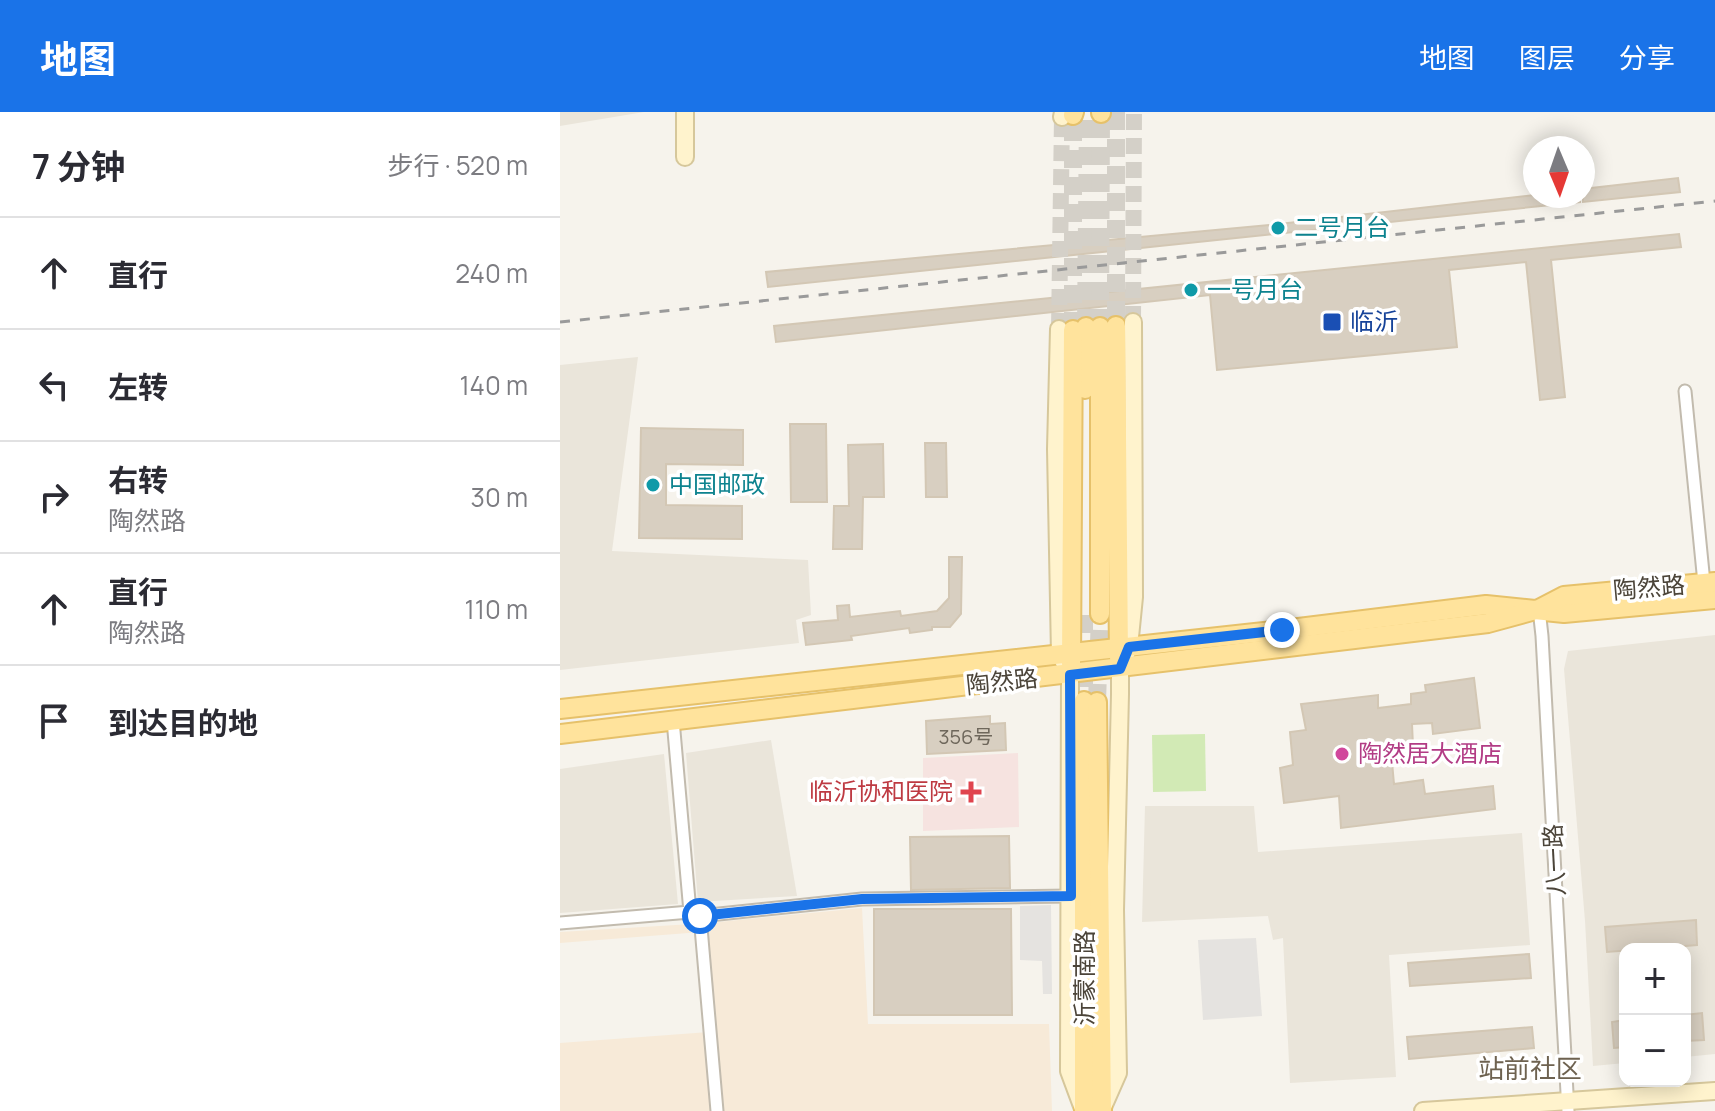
<!DOCTYPE html>
<html lang="zh">
<head>
<meta charset="utf-8">
<style>
	:root { --surface:#fff; --page:#f7f7f7; --text:#2b2b33; --muted:#7c7c81; --line:#e1e1e2; --accent:#1a73e8 }
	body { margin:0; font-family:Manrope,"Noto Sans SC",sans-serif; background:var(--page); color:var(--text) }
	.controls { position:absolute; right:24px; bottom:24px; display:grid; overflow:hidden; border-radius:16px; box-shadow:0 4px 20px #0003 }
	.controls button { width:72px; height:72px; display:grid; place-items:center; padding:0; border:0; border-bottom:2px solid var(--line); background:var(--surface); color:var(--text); font:40px sans-serif }
	.compass { position:absolute; left:963px; top:24px; width:72px; height:72px; border-radius:50%; background:var(--surface); box-shadow:0 4px 20px #0003; rotate:178deg }
	.stop { position:absolute; width:24px; height:24px; margin:-18px; border:6px solid #1a73e8; border-radius:50%; background:#fff }
	.stop.end { background:#1a73e8; border-color:#fff; box-shadow:0 2px 8px #0008 }
	.list { margin:0; padding:0; list-style:none }
	h2 { display:flex; justify-content:space-between; align-items:center; height:104px; margin:0; padding:0 32px; font-size:34px }
	h2 small { font-size:26px; font-weight:400; color:var(--muted) }
	.list li { display:grid; grid-template-columns:52px 1fr auto; gap:24px; align-items:center; box-sizing:border-box; height:112px; padding:0 32px; border-top:2px solid var(--line) }
	.list b { display:block; font-size:30px; white-space:nowrap }
	.list p { margin:0; font-size:26px; white-space:nowrap; color:var(--muted) }
	.list em { font-size:26px; font-style:normal; color:var(--muted) }
	.icon { flex:none; width:44px; height:44px; fill:none; stroke:currentColor; stroke-width:2; stroke-linecap:round; stroke-linejoin:round }
	.map { position:relative; flex:none; width:1155px; height:999px; overflow:hidden }
	header { display:flex; align-items:center; gap:48px; box-sizing:border-box; height:112px; padding:0 40px; background:var(--accent); color:#fff }
	header strong { font-size:38px }
	nav { display:flex; gap:44px; margin-inline-start:auto; font-size:28px }
	main { display:flex }
	aside { flex:1; background:var(--surface) }
	.map>svg:first-child { display:block }
	.residential { fill:#eae5da }
	.commercial { fill:#f7ead8 }
	.medical { fill:#f6e3e0 }
	.green { fill:#d2eab5 }
	.parking { fill:#e5e3e0 }
	.building { fill:#d8cfc1; stroke:#d3c7b4; stroke-width:2 }
	.lines { fill:none; stroke-linecap:round; stroke-linejoin:round }
	.secondary-tunnel { stroke:#d4d0c8; stroke-width:16; stroke-dasharray:16 8; stroke-linecap:butt }
	.primary-tunnel { stroke:#d4d0c8; stroke-width:18; stroke-dasharray:18 9; stroke-linecap:butt }
	.street-casing { stroke:#c2bbae; stroke-width:15 }
	.secondary-casing { stroke:#d6c79b; stroke-width:20 }
	.primary-casing { stroke:#e6c16a; stroke-width:22 }
	.street { stroke:#fff; stroke-width:11 }
	.secondary { stroke:#fff3cd; stroke-width:16 }
	.primary { stroke:#ffe39c; stroke-width:18 }
	.rail { stroke:#9a9a9a; stroke-width:3; stroke-dasharray:10 10; stroke-linecap:butt }
	.route { stroke:#1a73e8; stroke-width:10 }
	.culture-dot { fill:#0f9aa8; stroke:#fff; stroke-width:3 }
	.transit-dot { fill:#1a4fb4; stroke:#fff; stroke-width:3 }
	.hotel-dot { fill:#d1479c; stroke:#fff; stroke-width:3 }
	.health-dot { fill:#e0444e; stroke:#fff; stroke-width:3 }
	.labels { text-anchor:middle; stroke-width:7; stroke-linejoin:round; paint-order:stroke }
	.number-label { font-size:20px; fill:#6e675b }
	.culture-label { font-size:24px; fill:#0d838f; stroke:#fff; text-anchor:start }
	.transit-label { font-size:24px; fill:#164399; stroke:#fff; text-anchor:start }
	.street-label { font-size:24px; fill:#4b4439; stroke:#fff }
	.hotel-label { font-size:24px; fill:#b23c85; stroke:#fff; text-anchor:start }
	.health-label { font-size:24px; fill:#be3a42; stroke:#fff; text-anchor:end }
	.neighbourhood-label { font-size:26px; fill:#6e6250; stroke:#fff }
</style>
</head>
<body>
<header>
<strong>地图</strong>
<nav><a>地图</a><a>图层</a><a>分享</a></nav>
</header>
<main>
<aside>
<h2>7 分钟<small>步行 · 520 m</small></h2>
<ul class="list">
<li><svg class="icon" aria-label="ahead" viewBox="0 0 24 24"><path d="M12 20V5M6 11l6-6 6 6"/></svg><div><b>直行</b></div><em>240 m</em></li>
<li><svg class="icon" aria-label="left" viewBox="0 0 24 24"><path d="M17 20v-9H6M10 6l-5 5 5 5"/></svg><div><b>左转</b></div><em>140 m</em></li>
<li><svg class="icon" aria-label="right" viewBox="0 0 24 24"><path d="M7 20v-9h11M14 6l5 5-5 5"/></svg><div><b>右转</b><p>陶然路</p></div><em>30 m</em></li>
<li><svg class="icon" aria-label="ahead" viewBox="0 0 24 24"><path d="M12 20V5M6 11l6-6 6 6"/></svg><div><b>直行</b><p>陶然路</p></div><em>110 m</em></li>
<li><svg class="icon" aria-label="arrive" viewBox="0 0 24 24"><path d="M6 21V4h12l-3 4 3 4H6"/></svg><div><b>到达目的地</b></div></li>
</ul>
</aside>
<div class="map">
<svg width="1155" height="999" viewBox="0 0 1155 999">
	<rect width="100%" height="100%" fill="#f6f3ec"/>
	<g class="residential">
		<path d="M0 0H84L0 14Z"/>
		<path d="M78 245 52 439 248 448 251 503 236 508 239 531 0 558V253Z"/>
		<path d="M1155 523V942L1125 945V837H1065V951L1033 954 1025 809 1004 557 1008 539Z"/>
		<path d="M211 628 237 784 138 790 126 641Z"/>
		<path d="M104 642 118 792 0 801V657Z"/>
		<path d="M585 694H694L698 740 962 721 970 833 829 843 836 965 730 971 723 826 713 828 708 804 582 810Z"/>
	</g>
	<path class="commercial" d="M302 796 308 912H489L492 999H0V931L149 920 141 820 0 831V820L149 811Z"/>
	<path class="medical" d="M458 641 459 715 363 719V646Z"/>
	<path class="green" d="M645 622 646 679 593 680 592 623Z"/>
	<g class="parking">
		<path d="M491 793 492 882H483L482 849 460 848V794Z"/>
		<path d="M696 826 702 904 643 908 638 828Z"/>
	</g>
	<g class="building">
		<path d="M1118 66 1120 80 1023 90V77Z"/>
		<path d="M975 83 1020 84V90L208 175 206 160 719 112Z"/>
		<path d="M1119 122 1121 135 991 148 1005 285 980 288 966 150 889 158 897 235 657 258 650 183 216 230 214 214Z"/>
		<path d="M230 312H266L267 390H231Z"/>
		<path d="M81 316 183 318V353L106 352V393L182 394V427L79 426Z"/>
		<path d="M365 331H386L387 385H366Z"/>
		<path d="M323 332 324 385H303L302 437H273L274 394H289L288 333Z"/>
		<path d="M389 445H402L401 502 390 515H372V518L350 521 349 516 291 524 292 528 246 533 243 511 278 508 277 494 289 493 290 505 340 499 341 504 377 499 389 486Z"/>
		<path d="M914 566 920 616 873 622 872 611 852 612 853 634 846 638 831 639 834 672 863 668 865 682 933 674 935 697 781 716 779 684 724 691 720 656 733 653 730 620 746 618 741 592 818 583V596L851 592V582L866 580 865 573Z"/>
		<path d="M430 604V612L445 611 446 638 367 642 366 609Z"/>
		<path d="M449 724 450 776 351 778 350 725Z"/>
		<path d="M314 797H451L452 903H314Z"/>
		<path d="M1136 808 1137 833 1047 840 1045 815Z"/>
		<path d="M969 842 971 866 850 874 848 851Z"/>
		<path d="M1142 901 1144 928 1125 929V903Z"/>
		<path d="M1065 908V935L1054 936 1052 910Z"/>
		<path d="M972 915 974 936 849 947 847 925Z"/>
	</g>
	<g class="lines">
		<g class="secondary-tunnel">
			<path d="M573 210 574 0"/>
			<path d="M499 217 502 5"/>
		</g>
		<g class="primary-tunnel">
			<path d="M556 0V214"/>
			<path d="M526 215 528 0"/>
			<path d="M540 215 541 1"/>
			<path d="M513 218V3"/>
			<path d="M524 503V589"/>
			<path d="M537 590 540 502"/>
		</g>
		<defs>
			<g id="street">
				<path d="M1125 279 1144 471"/>
				<path d="M979 497 982 524 1008 999"/>
				<path d="M113 608 130 800"/>
				<path d="M140 804 157 999"/>
				<path d="M0 811 130 800 140 804 302 787 511 784"/>
			</g>
			<g id="secondary">
				<path d="M125 0V45"/>
				<path d="M502 5 503 0"/>
				<path d="M499 217 496 337 500 542 510 563 509 959 522 994"/>
				<path d="M543 995 558 961 555 798 560 582V557L569 535 574 485 573 210"/>
				<path d="M863 999 1155 979"/>
			</g>
			<g id="primary">
				<path d="M541 1V0"/>
				<path d="M513 3 514 0"/>
				<path d="M556 214 559 546"/>
				<path d="M525 277 526 215"/>
				<path d="M540 502V215"/>
				<path d="M511 552 513 218"/>
				<path d="M524 589V999"/>
				<path d="M537 590 542 999"/>
				<path d="M0 597 722 518 926 493 1004 501 1155 487"/>
				<path d="M0 622 928 511 979 497 1004 484 1155 470"/>
			</g>
		</defs>
		<use href="#street" class="street-casing"/>
		<use href="#secondary" class="secondary-casing"/>
		<use href="#primary" class="primary-casing"/>
		<use href="#street" class="street"/>
		<use href="#secondary" class="secondary"/>
		<use href="#primary" class="primary"/>
		<path class="rail" d="M0 210 1155 89"/>
	</g>
	<g class="lines">
		<path class="route" d="M140 804 302 787 511 784 510 563 560 557 569 535 722 518"/>
	</g>
	<g class="culture-dot">
		<circle cx="718" cy="116" r="8"/>
		<circle cx="631" cy="178" r="8"/>
		<circle cx="93" cy="373" r="8"/>
	</g>
	<rect class="transit-dot" x="762" y="200" width="20" height="20" rx="4"/>
	<circle class="hotel-dot" cx="782" cy="642" r="8"/>
	<path class="health-dot" d="M407 668h8v8h8v8h-8v8h-8v-8h-8v-8h8z"/>
	<g class="labels">
		<g class="number-label">
			<text x="406" y="632">356号</text>
		</g>
		<g class="culture-label">
			<text x="734" y="124">二号月台</text>
			<text x="647" y="186">一号月台</text>
			<text x="109" y="381">中国邮政</text>
		</g>
		<g class="transit-label">
			<text x="790" y="218">临沂</text>
		</g>
		<g class="street-label">
			<text transform="translate(1089 476) rotate(-5)" y="8">陶然路</text>
			<text transform="translate(442 570) rotate(-6)" y="8">陶然路</text>
			<text transform="translate(995 748) rotate(-93)" y="8">八一路</text>
			<text transform="translate(525 866) rotate(-90)" y="8">沂蒙南路</text>
		</g>
		<g class="hotel-label">
			<text x="798" y="650">陶然居大酒店</text>
		</g>
		<g class="health-label">
			<text x="393" y="688">临沂协和医院</text>
		</g>
		<g class="neighbourhood-label">
			<text x="970" y="966">站前社区</text>
		</g>
	</g>
</svg>
<div class="controls">
<button>+</button>
<button>−</button>
</div>
<svg class="compass" viewBox="-18 -18 36 36"><path d="M0-13l5 13h-10z" fill="#e53935"/><path d="M0 13l5-13h-10z" fill="#7c7c81"/></svg>
<div class="stop" style="left:140px;top:804px"></div>
<div class="stop end" style="left:722px;top:518px"></div>
</div>
</main>
</body>
</html>
